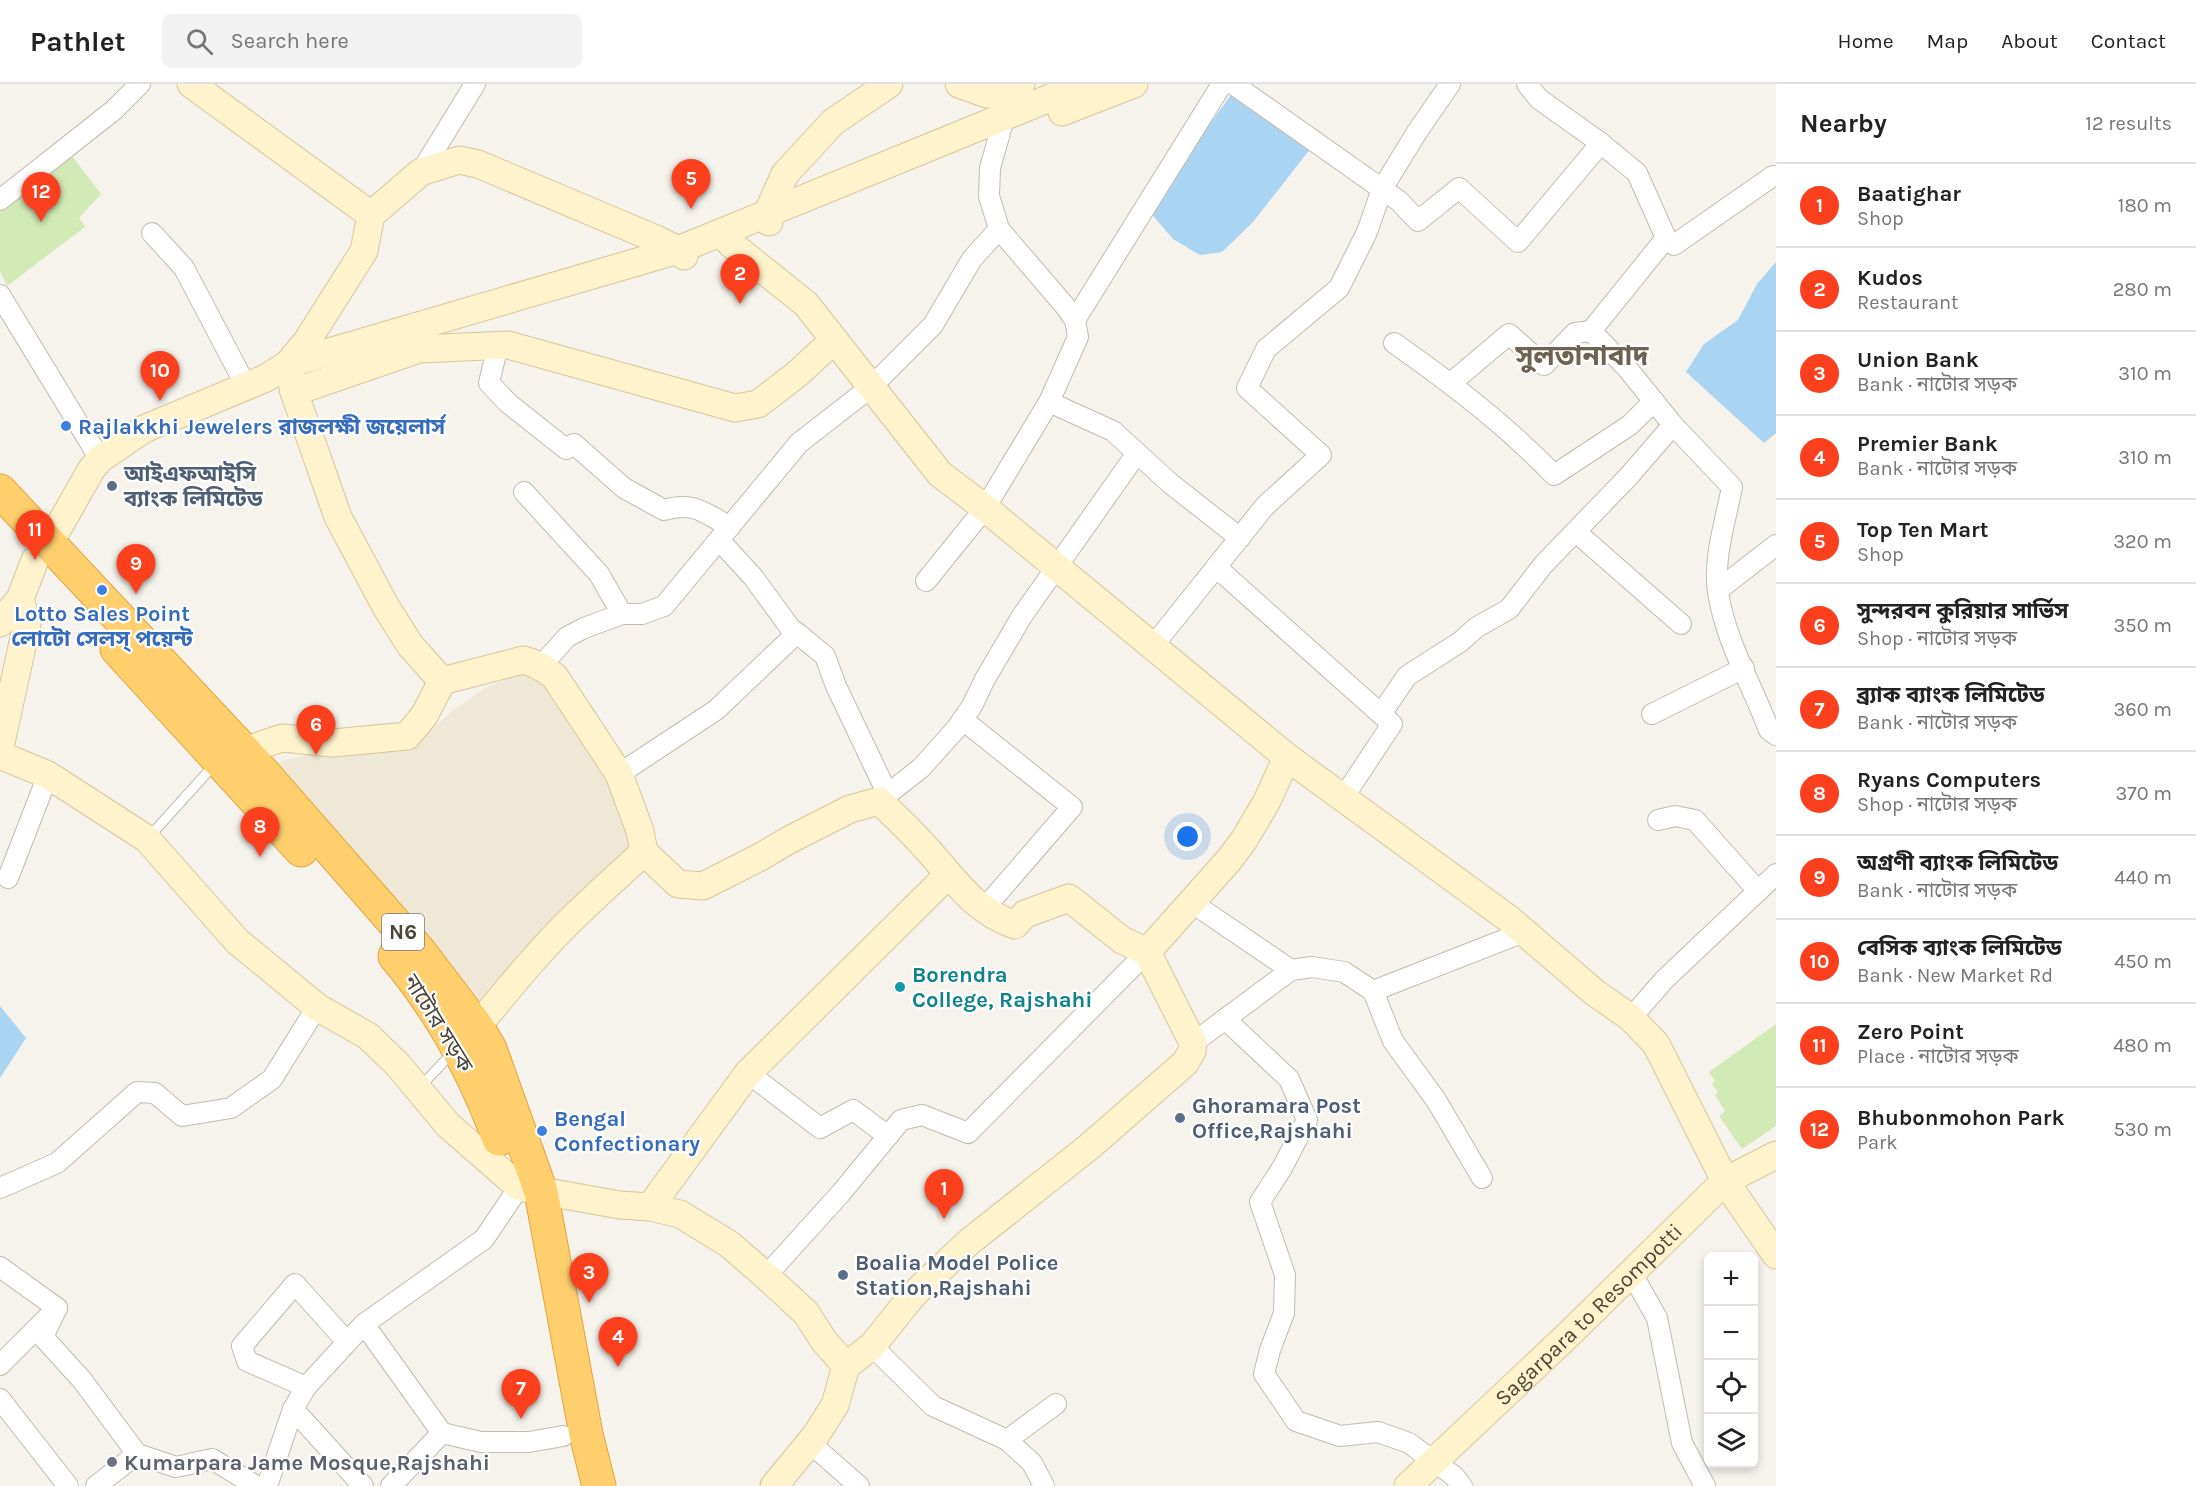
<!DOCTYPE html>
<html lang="en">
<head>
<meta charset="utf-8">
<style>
	:root { --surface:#fff; --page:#f2f2f2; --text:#222; --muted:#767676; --line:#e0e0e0; --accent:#fc3f1d }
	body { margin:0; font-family:Karla,"Noto Sans Bengali",sans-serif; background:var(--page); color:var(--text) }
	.controls { position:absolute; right:18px; bottom:18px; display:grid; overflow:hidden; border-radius:9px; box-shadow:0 3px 9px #0003 }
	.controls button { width:54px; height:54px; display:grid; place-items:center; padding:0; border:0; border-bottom:2px solid var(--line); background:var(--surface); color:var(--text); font:30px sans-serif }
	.you { position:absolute; left:1188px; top:753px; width:21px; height:21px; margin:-15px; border:4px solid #fff; border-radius:50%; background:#1a73e8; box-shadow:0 0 0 9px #1a73e833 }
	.badge { display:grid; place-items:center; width:39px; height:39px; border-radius:50%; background:var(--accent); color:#fff; font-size:20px; font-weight:700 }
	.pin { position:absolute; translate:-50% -50px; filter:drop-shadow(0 2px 3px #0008) }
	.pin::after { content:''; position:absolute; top:32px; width:21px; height:18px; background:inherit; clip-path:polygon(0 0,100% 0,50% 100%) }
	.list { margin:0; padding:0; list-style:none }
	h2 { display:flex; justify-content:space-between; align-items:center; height:78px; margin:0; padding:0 24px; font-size:26px }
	h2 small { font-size:20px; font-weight:400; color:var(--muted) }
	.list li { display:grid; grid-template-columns:39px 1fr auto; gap:18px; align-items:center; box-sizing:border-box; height:84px; padding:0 24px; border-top:2px solid var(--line) }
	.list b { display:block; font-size:22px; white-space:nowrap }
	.list p { margin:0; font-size:20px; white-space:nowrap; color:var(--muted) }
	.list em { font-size:20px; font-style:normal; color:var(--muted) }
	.icon { flex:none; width:33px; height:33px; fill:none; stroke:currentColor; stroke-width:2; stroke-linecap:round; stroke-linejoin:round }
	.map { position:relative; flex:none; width:1776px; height:1402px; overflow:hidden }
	header { display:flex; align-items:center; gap:36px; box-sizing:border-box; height:84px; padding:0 30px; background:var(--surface); border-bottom:2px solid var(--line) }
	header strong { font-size:28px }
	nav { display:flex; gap:33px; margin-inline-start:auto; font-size:21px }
	.search { width:420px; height:54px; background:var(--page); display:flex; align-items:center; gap:15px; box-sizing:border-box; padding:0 21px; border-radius:9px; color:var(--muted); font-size:22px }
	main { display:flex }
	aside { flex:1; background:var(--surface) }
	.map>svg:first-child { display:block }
	.education { fill:#efe8d6 }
	.park { fill:#d2eab5 }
	.water { fill:#a9d4f2 }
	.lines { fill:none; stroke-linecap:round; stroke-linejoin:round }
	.lane-casing { stroke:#c2bbae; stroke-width:11 }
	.street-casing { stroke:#c2bbae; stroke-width:22 }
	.secondary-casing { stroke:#d6c79b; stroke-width:29 }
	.highway-casing { stroke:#e0a43c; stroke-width:35 }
	.lane { stroke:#fff; stroke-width:9 }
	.street { stroke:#fff; stroke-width:20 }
	.secondary { stroke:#fff3cd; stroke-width:27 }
	.highway { stroke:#ffcf6e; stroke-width:33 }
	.shop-dot { fill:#3f7fe0; stroke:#fff; stroke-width:2 }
	.service-dot { fill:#5c6f8a; stroke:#fff; stroke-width:2 }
	.culture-dot { fill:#0f9aa8; stroke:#fff; stroke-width:2 }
	.worship-dot { fill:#6b7280; stroke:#fff; stroke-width:2 }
	.labels { text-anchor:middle; stroke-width:4.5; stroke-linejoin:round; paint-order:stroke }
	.shield { fill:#fff; stroke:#817c74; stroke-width:1.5 }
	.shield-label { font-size:21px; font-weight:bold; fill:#4b4439 }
	.shop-label { font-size:22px; font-weight:bold; fill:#366cbe; stroke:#fff; text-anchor:start }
	.service-label { font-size:22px; font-weight:bold; fill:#4e5e75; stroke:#fff; text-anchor:start }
	.culture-label { font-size:22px; font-weight:bold; fill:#0d838f; stroke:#fff; text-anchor:start }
	.street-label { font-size:22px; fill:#4b4439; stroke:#fff }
	.worship-label { font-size:22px; font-weight:bold; fill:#5b616d; stroke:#fff; text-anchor:start }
	.district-label { font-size:28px; font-weight:bold; fill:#6e6250; stroke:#fff }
</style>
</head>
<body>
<header>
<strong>Pathlet</strong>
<div class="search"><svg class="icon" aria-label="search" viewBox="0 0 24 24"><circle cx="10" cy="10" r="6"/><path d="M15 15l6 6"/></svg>Search here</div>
<nav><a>Home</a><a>Map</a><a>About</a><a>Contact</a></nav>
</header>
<main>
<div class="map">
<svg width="1776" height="1402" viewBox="0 0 1776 1402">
	<rect width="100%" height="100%" fill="#f6f3ec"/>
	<path class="education" d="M531 586 540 591 598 664 622 723 632 771 485 922 268 680 335 665 392 663 425 652 453 626 487 603Z"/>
	<g class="park">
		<path d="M69 68 101 110 79 134 85 143 7 202 0 187V118Z"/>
		<path d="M1776 940V1042L1742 1065 1719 1032 1725 1027 1715 1011 1718 1008 1712 1000 1715 997 1709 988Z"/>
	</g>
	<g class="water">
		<path d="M1234 7 1311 64 1253 138 1222 168 1200 171 1173 155 1149 127 1161 106Z"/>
		<path d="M1776 178V349L1764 359 1686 288 1704 260 1738 236 1757 200Z"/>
		<path d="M0 922 26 954 0 994Z"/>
	</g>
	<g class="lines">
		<defs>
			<g id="lane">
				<path d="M149 753 214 681"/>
				<path d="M420 1003 454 967"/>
			</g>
			<g id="street">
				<path d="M1233 0 1399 117 1418 137 1459 104 1518 158 1601 59"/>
				<path d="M1527 0 1539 15 1598 57 1637 89 1666 154 1591 247 1627 284 1673 341 1732 403C1726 435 1713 474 1718 508 1725 556 1752 601 1769 646L1776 651"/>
				<path d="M421 88 475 0"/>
				<path d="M0 116 114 26 140 0"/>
				<path d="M152 149 184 184 246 302"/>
				<path d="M1666 154 1674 161 1773 92H1776"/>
				<path d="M0 211 100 375"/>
				<path d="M1075 236 1222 0"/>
				<path d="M1394 259C1451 299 1506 341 1554 391L1630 341 1654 317"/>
				<path d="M498 261 489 299 508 319 566 365 574 360 624 404 664 426C694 417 705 429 730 443"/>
				<path d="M1451 299 1509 250 1544 281 1575 249 1591 247"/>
				<path d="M1049 318 1113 347 1171 400 1240 454"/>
				<path d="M524 408 599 490 622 530"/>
				<path d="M1576 448 1681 540"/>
				<path d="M1216 483 1392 640 1343 714"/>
				<path d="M926 497 985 424 1049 318 1078 253 1075 236 1065 222 999 145 989 112 990 84 1007 24"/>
				<path d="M1718 506 1776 461"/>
				<path d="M797 549 825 572 836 602 888 711"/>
				<path d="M1153 562 1265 422 1321 371 1247 304 1266 265 1339 204 1367 148 1382 105 1417 48 1450 0"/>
				<path d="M541 582 567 553 584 544 622 530H642L664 522 799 359 871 303 933 241 972 175 999 145"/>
				<path d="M1381 630 1407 592 1460 558 1477 543 1509 525 1543 481 1629 392 1673 341"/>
				<path d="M1652 630 1744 584"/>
				<path d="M963 636 1072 723 983 826"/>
				<path d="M619 690 716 626 797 549 791 545 753 493 719 456"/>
				<path d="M879 717 921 684 956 645 972 622 985 595 1022 532 1137 369"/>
				<path d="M1658 736 1675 732 1695 736 1758 807"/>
				<path d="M8 794 48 691"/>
				<path d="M1191 818 1291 886 1312 883 1344 888 1373 907 1524 848"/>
				<path d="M1373 907 1393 957 1436 1016 1482 1094"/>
				<path d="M1631 934 1664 896 1776 790"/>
				<path d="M1225 935 1289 995 1307 1036 1282 1084 1260 1118 1285 1191 1284 1229 1270 1266 1264 1290 1296 1337 1340 1352 1378 1348 1409 1359 1454 1392 1462 1402"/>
				<path d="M1193 959 1291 886"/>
				<path d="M748 989 820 1044 853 1026 888 1052 841 1109 766 1192"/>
				<path d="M888 1052 901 1036 922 1031 968 1049 1147 868"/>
				<path d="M0 1104 57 1079 137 1008 155 1009 182 1032 231 1024 272 995 317 923"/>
				<path d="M0 1183 57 1224 0 1281"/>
				<path d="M1631 1188 1657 1234 1682 1359 1705 1402"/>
				<path d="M57 1224 43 1253 82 1296 137 1370 96 1402"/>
				<path d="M364 1240 442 1349 481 1358H529L563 1352"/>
				<path d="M872 1262 933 1322 1007 1356 1032 1379 1044 1402"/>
				<path d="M306 1303 247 1277 242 1262 295 1200 347 1258"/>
				<path d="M0 1315 68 1402"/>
				<path d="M293 1325 363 1402"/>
				<path d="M1007 1356 1056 1320"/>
				<path d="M810 1359 859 1402"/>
				<path d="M137 1370 176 1383 212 1375 256 1402"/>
				<path d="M267 1402 293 1325 306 1303 364 1240 484 1155 519 1103"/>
				<path d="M391 1402 442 1349"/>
			</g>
			<g id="secondary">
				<path d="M191 0 371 131"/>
				<path d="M959 0 987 10 1010 11 1021 0"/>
				<path d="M1062 28 1134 0"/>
				<path d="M769 138 767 130 785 90 833 38 889 0"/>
				<path d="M722 150 731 160 806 220 940 390 985 424 1287 673 1509 835 1594 908 1631 934 1656 960 1725 1097 1776 1171"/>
				<path d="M294 308 419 265 508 261 735 324 758 320 796 291 834 256"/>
				<path d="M49 460 91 386 100 375 144 345 266 294 288 280 678 166 1084 0"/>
				<path d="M0 539 20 515 35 476"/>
				<path d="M442 597 410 561 386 523 338 433 294 308 288 280 307 257 364 167 371 131 421 88 459 76 478 80 656 155 678 166 684 172"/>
				<path d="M0 663 27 540 20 515"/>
				<path d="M244 667 282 654 333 659 407 652 424 632 442 597 523 576C536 579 545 584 555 593L619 690 640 747 644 768"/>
				<path d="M0 671 48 691 147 755 237 857 317 923 368 952 398 981 448 1041 519 1103 620 1121 650 1123 680 1130 729 1160 766 1192 806 1229 824 1257 846 1282 835 1321 816 1351 774 1402"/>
				<path d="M1147 868 1229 776 1244 756 1267 717 1287 673"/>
				<path d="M463 957C489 931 510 901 535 874 568 836 607 802 644 768L678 800 703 802 762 772 789 756 850 725 879 717C895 732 911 747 925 763 955 795 971 825 1015 841L1025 830 1069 814 1122 856 1147 868"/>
				<path d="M650 1123 748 989 948 791"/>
				<path d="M846 1282 872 1262 913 1211 969 1158 1090 1062 1185 979 1192 967 1193 959 1147 868"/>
				<path id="s1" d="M1408 1402 1568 1251 1725 1097 1776 1071"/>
			</g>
			<g id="highway">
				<path d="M0 407 244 667 420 868 477 943 490 965 541 1108 586 1350 599 1402"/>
				<path d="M117 565 301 766"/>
				<path d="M395 872C440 926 475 989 499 1055"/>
			</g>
		</defs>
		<use href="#lane" class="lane-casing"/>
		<use href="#street" class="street-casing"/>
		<use href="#secondary" class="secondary-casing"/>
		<use href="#highway" class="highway-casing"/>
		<use href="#lane" class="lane"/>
		<use href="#street" class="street"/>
		<use href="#secondary" class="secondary"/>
		<use href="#highway" class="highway"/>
	</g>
	<g class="shop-dot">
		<circle cx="66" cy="342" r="6"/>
		<circle cx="102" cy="506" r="6"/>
		<circle cx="542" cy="1047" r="6"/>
	</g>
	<g class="service-dot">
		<circle cx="112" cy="402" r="6"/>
		<circle cx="1180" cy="1034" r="6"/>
		<circle cx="843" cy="1191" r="6"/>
	</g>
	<circle class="culture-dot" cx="900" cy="903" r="6"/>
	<circle class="worship-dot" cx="112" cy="1378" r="6"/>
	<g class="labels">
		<rect class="shield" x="382" y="830" width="42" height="36" rx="4.5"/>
		<g class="shield-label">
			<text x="403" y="855">N6</text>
		</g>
		<g class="shop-label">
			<text x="78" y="350">Rajlakkhi Jewelers রাজলক্ষী জয়েলার্স</text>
			<text x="102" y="537" text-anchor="middle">Lotto Sales Point<tspan x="102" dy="25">লোটো সেলস্ পয়েন্ট</tspan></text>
			<text x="554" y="1042">Bengal<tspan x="554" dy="25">Confectionary</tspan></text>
		</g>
		<g class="service-label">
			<text x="124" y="397">আইএফআইসি<tspan x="124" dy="25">ব্যাংক লিমিটেড</tspan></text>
			<text x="1192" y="1029">Ghoramara Post<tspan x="1192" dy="25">Office,Rajshahi</tspan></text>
			<text x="855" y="1186">Boalia Model Police<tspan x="855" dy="25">Station,Rajshahi</tspan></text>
		</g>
		<g class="culture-label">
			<text x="912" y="898">Borendra<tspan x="912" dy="25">College, Rajshahi</tspan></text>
		</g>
		<g class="street-label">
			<text transform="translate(439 939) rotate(58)" y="8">নাটোর সড়ক</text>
			<text dy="8" stroke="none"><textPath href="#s1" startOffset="249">Sagarpara to Resompotti</textPath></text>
		</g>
		<g class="worship-label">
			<text x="124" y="1386">Kumarpara Jame Mosque,Rajshahi</text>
		</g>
		<g class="district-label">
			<text x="1582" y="281">সুলতানাবাদ</text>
		</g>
	</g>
</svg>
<div class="controls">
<button>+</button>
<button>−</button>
<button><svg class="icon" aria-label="locate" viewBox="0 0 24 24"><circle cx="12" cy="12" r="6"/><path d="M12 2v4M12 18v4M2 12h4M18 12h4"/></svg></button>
<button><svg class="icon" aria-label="layers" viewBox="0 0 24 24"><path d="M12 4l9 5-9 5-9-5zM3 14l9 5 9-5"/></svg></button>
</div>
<div class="you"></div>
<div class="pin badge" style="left:944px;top:1135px">1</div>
<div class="pin badge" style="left:740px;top:220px">2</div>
<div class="pin badge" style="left:589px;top:1219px">3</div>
<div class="pin badge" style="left:618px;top:1283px">4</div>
<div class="pin badge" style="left:691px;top:125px">5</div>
<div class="pin badge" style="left:316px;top:671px">6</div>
<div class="pin badge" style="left:521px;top:1335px">7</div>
<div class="pin badge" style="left:260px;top:773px">8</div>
<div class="pin badge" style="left:136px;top:510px">9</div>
<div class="pin badge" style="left:160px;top:317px">10</div>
<div class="pin badge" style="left:35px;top:476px">11</div>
<div class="pin badge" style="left:41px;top:138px">12</div>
</div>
<aside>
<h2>Nearby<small>12 results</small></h2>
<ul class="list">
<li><span class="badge">1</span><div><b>Baatighar</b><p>Shop</p></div><em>180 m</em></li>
<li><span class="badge">2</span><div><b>Kudos</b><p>Restaurant</p></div><em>280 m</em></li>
<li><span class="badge">3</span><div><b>Union Bank</b><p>Bank · নাটোর সড়ক</p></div><em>310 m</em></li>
<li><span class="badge">4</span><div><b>Premier Bank</b><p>Bank · নাটোর সড়ক</p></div><em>310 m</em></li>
<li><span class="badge">5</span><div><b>Top Ten Mart</b><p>Shop</p></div><em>320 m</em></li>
<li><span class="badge">6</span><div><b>সুন্দরবন কুরিয়ার সার্ভিস</b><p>Shop · নাটোর সড়ক</p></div><em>350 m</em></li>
<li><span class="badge">7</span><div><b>ব্র্যাক ব্যাংক লিমিটেড</b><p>Bank · নাটোর সড়ক</p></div><em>360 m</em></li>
<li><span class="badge">8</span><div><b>Ryans Computers</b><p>Shop · নাটোর সড়ক</p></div><em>370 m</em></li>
<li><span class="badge">9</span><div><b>অগ্রণী ব্যাংক লিমিটেড</b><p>Bank · নাটোর সড়ক</p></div><em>440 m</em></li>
<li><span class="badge">10</span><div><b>বেসিক ব্যাংক লিমিটেড</b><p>Bank · New Market Rd</p></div><em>450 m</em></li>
<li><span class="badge">11</span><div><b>Zero Point</b><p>Place · নাটোর সড়ক</p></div><em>480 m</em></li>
<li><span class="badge">12</span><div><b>Bhubonmohon Park</b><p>Park</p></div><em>530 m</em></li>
</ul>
</aside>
</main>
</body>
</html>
